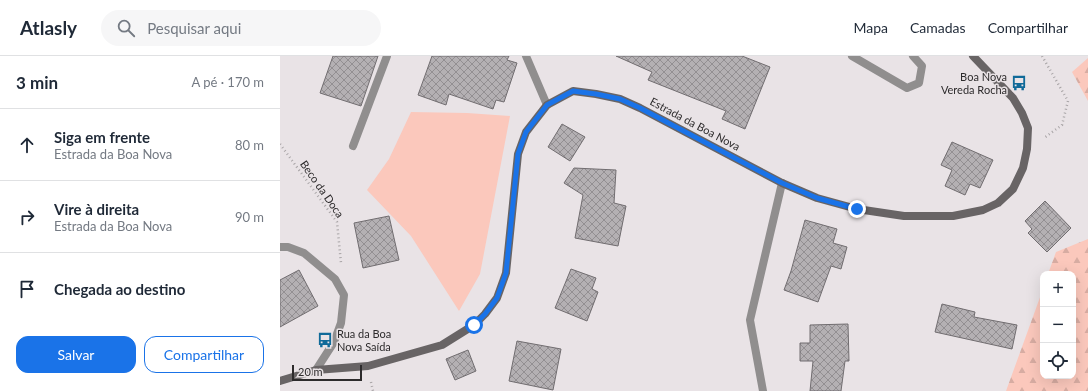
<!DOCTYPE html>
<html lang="pt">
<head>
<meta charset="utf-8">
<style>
	:root { --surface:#fff; --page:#f6f6f7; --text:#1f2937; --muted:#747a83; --line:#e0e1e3; --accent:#1a73e8 }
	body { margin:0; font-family:Lato,sans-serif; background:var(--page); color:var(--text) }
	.controls { position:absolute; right:12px; bottom:12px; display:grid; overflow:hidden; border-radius:8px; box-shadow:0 4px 16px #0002 }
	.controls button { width:36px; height:36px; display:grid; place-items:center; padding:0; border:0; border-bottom:1px solid var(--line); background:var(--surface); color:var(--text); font:20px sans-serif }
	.scale { position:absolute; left:12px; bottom:10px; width:70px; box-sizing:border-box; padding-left:4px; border:2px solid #2d2b2c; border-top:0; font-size:11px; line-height:14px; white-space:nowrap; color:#2d2b2c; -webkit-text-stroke:3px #e9e3e6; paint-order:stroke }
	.stop { position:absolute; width:12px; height:12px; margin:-9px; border:3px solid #1a73e8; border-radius:50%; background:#fff }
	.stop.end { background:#1a73e8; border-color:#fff; box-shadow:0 1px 4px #0008 }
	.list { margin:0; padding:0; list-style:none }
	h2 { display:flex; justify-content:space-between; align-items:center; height:52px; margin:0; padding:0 16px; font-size:17px }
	h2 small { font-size:13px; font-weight:400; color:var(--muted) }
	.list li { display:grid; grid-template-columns:26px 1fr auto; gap:12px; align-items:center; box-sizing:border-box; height:72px; padding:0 16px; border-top:1px solid var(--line) }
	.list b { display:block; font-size:15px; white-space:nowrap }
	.list p { margin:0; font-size:13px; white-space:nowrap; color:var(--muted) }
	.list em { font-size:13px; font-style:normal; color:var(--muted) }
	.actions { display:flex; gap:8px; padding:12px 16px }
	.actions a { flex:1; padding:9px 0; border:1px solid var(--accent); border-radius:12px; text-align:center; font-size:14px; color:var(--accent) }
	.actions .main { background:var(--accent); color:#fff }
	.icon { flex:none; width:22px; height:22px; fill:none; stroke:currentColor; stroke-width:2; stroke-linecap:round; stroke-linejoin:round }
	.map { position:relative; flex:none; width:808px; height:335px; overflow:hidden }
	header { display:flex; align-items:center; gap:24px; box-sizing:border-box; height:56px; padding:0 20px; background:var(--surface); border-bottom:1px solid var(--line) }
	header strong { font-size:19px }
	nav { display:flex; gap:22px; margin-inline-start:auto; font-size:14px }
	.search { width:280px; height:36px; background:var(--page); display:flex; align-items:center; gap:10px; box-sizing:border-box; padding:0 14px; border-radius:22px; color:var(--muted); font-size:15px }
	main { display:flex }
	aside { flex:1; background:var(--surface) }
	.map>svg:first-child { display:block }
	.green { fill:#fbc8bc }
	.forest { fill:url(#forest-firs) }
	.building { fill:url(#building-cross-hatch); stroke:#716d70 }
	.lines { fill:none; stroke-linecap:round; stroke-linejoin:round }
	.path { stroke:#a9a5a7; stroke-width:2.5; stroke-dasharray:1 3; stroke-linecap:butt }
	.lane { stroke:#908e8e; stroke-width:8 }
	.street { stroke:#908e8e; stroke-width:8 }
	.secondary { stroke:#686465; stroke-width:8 }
	.route { stroke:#1a73e8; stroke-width:5 }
	.labels { text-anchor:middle; stroke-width:3; stroke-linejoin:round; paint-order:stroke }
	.poi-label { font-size:11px; fill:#2d2b2c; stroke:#e9e3e6; text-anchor:end }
	.street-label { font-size:11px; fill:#2d2b2c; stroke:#e9e3e6 }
</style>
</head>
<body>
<header>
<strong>Atlasly</strong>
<div class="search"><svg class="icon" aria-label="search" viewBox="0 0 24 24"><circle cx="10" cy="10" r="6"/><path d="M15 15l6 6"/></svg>Pesquisar aqui</div>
<nav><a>Mapa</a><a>Camadas</a><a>Compartilhar</a></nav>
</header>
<main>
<aside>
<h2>3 min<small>A pé · 170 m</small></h2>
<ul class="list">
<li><svg class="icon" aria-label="ahead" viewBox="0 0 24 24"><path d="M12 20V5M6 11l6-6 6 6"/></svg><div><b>Siga em frente</b><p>Estrada da Boa Nova</p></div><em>80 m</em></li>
<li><svg class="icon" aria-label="right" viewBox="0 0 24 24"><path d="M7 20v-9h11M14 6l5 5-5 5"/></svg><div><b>Vire à direita</b><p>Estrada da Boa Nova</p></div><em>90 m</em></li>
<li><svg class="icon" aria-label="arrive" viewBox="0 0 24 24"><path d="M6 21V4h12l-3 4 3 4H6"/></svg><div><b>Chegada ao destino</b></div></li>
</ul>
<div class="actions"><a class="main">Salvar</a><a>Compartilhar</a></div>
</aside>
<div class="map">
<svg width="808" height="335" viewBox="0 0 808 335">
	<defs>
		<pattern id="forest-firs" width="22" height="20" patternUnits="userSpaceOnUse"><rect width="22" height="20" fill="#fbc8bc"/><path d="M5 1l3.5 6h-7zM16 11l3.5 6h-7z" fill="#d7aca2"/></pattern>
		<pattern id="building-cross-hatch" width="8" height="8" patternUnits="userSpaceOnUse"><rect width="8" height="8" fill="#b4b0b3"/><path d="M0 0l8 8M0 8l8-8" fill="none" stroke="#938f92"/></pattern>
	</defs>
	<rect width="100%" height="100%" fill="#e9e3e6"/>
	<path class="green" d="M131 56 187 57 230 60 200 218 179 255 131 180 87 134 109 103Z"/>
	<g class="forest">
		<path d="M808 2V45L792 16Z"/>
		<path d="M808 183V335H726L763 233V320H793V218H768L776 196Z"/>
	</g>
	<g class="building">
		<path d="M53 0H98L81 50 40 37Z"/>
		<path d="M152 0H229L227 4 237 7 224 46 216 44 213 53 169 38 166 49 138 39Z"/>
		<path d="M336 0H462L490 11 465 73 442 63 446 55 368 24 372 16Z"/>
		<path d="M282 68 305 81 290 105 268 91Z"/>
		<path d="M672 86 713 104 700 132 690 128 685 139 665 130 672 114 661 109Z"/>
		<path d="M294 112 336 114 334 147 346 150 338 190 295 182 303 139 284 127Z"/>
		<path d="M765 145 791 172 767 196 748 177 752 173 745 165Z"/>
		<path d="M109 160 119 204 83 212 74 167Z"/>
		<path d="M525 164 557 173 553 187 567 191 561 213 551 210 538 246 504 234 511 215Z"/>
		<path d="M291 213 316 222 312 233 318 236 307 265 275 252Z"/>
		<path d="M19 214 38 250 0 271V224Z"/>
		<path d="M662 248 695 256 694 261 737 269 732 293 655 276Z"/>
		<path d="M568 268 569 305H565L561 335H530L533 305H520V287H530V269Z"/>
		<path d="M237 285 281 293 273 334 229 325Z"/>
		<path d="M188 294 196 315 175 324 166 303Z"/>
	</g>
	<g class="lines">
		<g class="path">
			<path d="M762 0 788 45 782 69 764 82"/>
			<path d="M0 88 57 166 61 207"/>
			<path d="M91 326 93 335"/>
		</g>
		<path class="lane" d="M483 335 470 264 502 127"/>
		<g class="street">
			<path d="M246 0 267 49"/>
			<path d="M572 0 627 32 639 27 642 10 633 0"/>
			<path d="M73 90 107 0"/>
			<path d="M0 191H8L24 197 55 223 64 239 61 267 54 286 36 314"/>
		</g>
		<path class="secondary" d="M0 325 36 314 88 310 162 289 194 269 205 258 217 242 226 217 238 98 246 76 267 49 293 35 316 38 340 43 360 52 502 127 537 142 577 153 624 160H673L703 154 718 147 733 133 743 112 747 93 748 72 742 57 733 42 693 0"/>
	</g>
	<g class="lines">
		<path class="route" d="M194 269 205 258 217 242 226 217 238 98 246 76 267 49 293 35 316 38 340 43 360 52 502 127 537 142 577 153"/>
	</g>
	<defs>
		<symbol id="bus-bare" viewBox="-9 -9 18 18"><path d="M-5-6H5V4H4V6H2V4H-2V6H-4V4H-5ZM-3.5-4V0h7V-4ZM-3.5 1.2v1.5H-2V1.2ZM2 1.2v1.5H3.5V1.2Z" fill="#106a99" stroke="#e9e3e6" stroke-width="2.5" paint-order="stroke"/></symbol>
	</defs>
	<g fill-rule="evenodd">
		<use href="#bus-bare" x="728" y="16" width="22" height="22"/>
		<use href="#bus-bare" x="34" y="273" width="22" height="22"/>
	</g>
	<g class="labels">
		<g class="poi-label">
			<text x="727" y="25">Boa Nova<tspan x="727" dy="13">Vereda Rocha</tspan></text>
			<text x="57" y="282" text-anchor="start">Rua da Boa<tspan x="57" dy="13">Nova Saída</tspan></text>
		</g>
		<g class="street-label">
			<text transform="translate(415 68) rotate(28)" y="4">Estrada da Boa Nova</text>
			<text transform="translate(42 133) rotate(55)" y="4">Beco da Doca</text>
		</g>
	</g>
</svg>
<div class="controls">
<button>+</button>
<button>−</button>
<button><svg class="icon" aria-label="locate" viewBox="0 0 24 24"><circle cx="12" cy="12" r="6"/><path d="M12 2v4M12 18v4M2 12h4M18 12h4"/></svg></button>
</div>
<div class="scale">20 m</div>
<div class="stop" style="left:194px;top:269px"></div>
<div class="stop end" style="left:577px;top:153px"></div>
</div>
</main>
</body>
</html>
